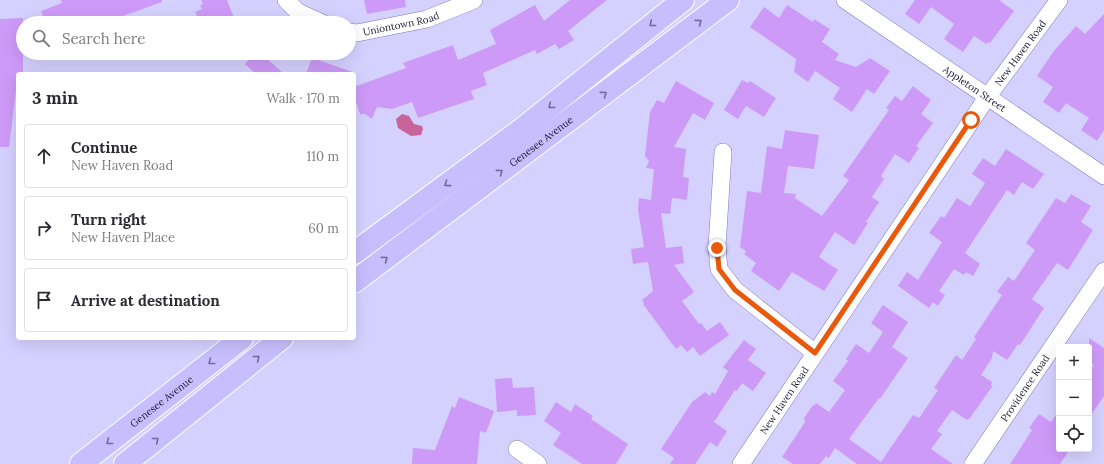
<!DOCTYPE html>
<html lang="en">
<head>
<meta charset="utf-8">
<style>
	:root { --surface:#fff; --page:#f2f2f3; --text:#2b2b33; --muted:#7c7c81; --line:#e1e1e2 }
	body { margin:0; font-family:Lora,serif; background:var(--page); color:var(--text) }
	.controls { position:absolute; right:12px; bottom:12px; display:grid; overflow:hidden; border-radius:4px; box-shadow:0 4px 16px #0002 }
	.controls button { width:36px; height:36px; display:grid; place-items:center; padding:0; border:0; border-bottom:1px solid var(--line); background:var(--surface); color:var(--text); font:20px sans-serif }
	.stop { position:absolute; width:12px; height:12px; margin:-9px; border:3px solid #ea580c; border-radius:50%; background:#fff }
	.stop.end { background:#ea580c; border-color:#fff; box-shadow:0 1px 4px #0008 }
	.list { margin:0; padding:0; list-style:none }
	h2 { display:flex; justify-content:space-between; align-items:center; height:52px; margin:0; padding:0 16px; font-size:17px }
	h2 small { font-size:13px; font-weight:400; color:var(--muted) }
	.list li { display:grid; grid-template-columns:26px 1fr auto; gap:12px; align-items:center; box-sizing:border-box; height:64px; margin:0 8px 8px; padding:0 8px; border:1px solid var(--line); border-radius:4px }
	.list b { display:block; font-size:15px; white-space:nowrap }
	.list p { margin:0; font-size:13px; white-space:nowrap; color:var(--muted) }
	.list em { font-size:13px; font-style:normal; color:var(--muted) }
	.icon { flex:none; width:22px; height:22px; fill:none; stroke:currentColor; stroke-width:2; stroke-linecap:round; stroke-linejoin:round }
	.map { position:relative; flex:none; width:1104px; height:464px; overflow:hidden }
	.search { position:absolute; background:var(--surface); box-shadow:0 4px 16px #0002; left:16px; top:16px; width:340px; height:44px; display:flex; align-items:center; gap:10px; box-sizing:border-box; padding:0 14px; border-radius:22px; color:var(--muted); font-size:15px }
	.panel { position:absolute; background:var(--surface); box-shadow:0 4px 16px #0002; left:16px; top:72px; width:340px; height:268px; border-radius:4px }
	.map>svg:first-child { display:block }
	.water { fill:#c86499 }
	.building { fill:#ce9af8 }
	.lines { fill:none; stroke-linecap:round; stroke-linejoin:round }
	.minor-casing { stroke:#8278be; stroke-width:18 }
	.major-casing { stroke:#fff; stroke-width:24 }
	.minor { stroke:#fff; stroke-width:17 }
	.major { stroke:#c8befe; stroke-width:22 }
	.oneway { stroke:#726a98 }
	.route { stroke:#ea580c; stroke-width:5 }
	.labels { text-anchor:middle; stroke-width:3; stroke-linejoin:round; paint-order:stroke }
	.street-label { font-size:10px; fill:#1b1732; stroke:#e2e0ff }
</style>
</head>
<body>
<div class="map">
<svg width="1104" height="464" viewBox="0 0 1104 464">
	<rect width="100%" height="100%" fill="#d5d1fe"/>
	<path class="water" d="M402 114 409 116 414 124 422 126 423 129 421 135 411 136 398 128 396 119Z"/>
	<g class="building">
		<path d="M61 0H162V2L120 17 121 19 110 23H45L41 11 62 3Z"/>
		<path d="M201 0H227L236 23H200L195 12 202 9 200 5 203 4Z"/>
		<path d="M364 0H405L406 7 367 14Z"/>
		<path d="M570 0H607L568 31 574 40 559 49 555 44 537 54 535 50 483 73 487 85 471 91 474 99 418 118 412 102 392 109 377 107 372 119 365 114H360L357 104H354V87L406 68 403 63 453 45 458 60 496 44 490 30 535 5 544 21Z"/>
		<path d="M915 0H999L1014 11 990 43 988 42 986 44 974 36 963 52 944 39 954 24 931 7 919 24 905 14Z"/>
		<path d="M787 5 813 22 814 19 830 29 822 42 839 54 835 60 856 67 870 58 890 71 874 94 867 89 852 112 833 99 840 88 815 71 808 82 794 72 796 59 750 27 764 7 779 18Z"/>
		<path d="M1104 14V130L1097 141 1081 130 1089 118 1066 103 1059 113 1043 102 1053 87 1037 76 1054 51 1076 26 1085 34Z"/>
		<path d="M23 18V74H18V90H16L9 147H0V19Z"/>
		<path d="M255 53H261L284 74H256L245 64Z"/>
		<path d="M312 58 353 72 352 74H306Z"/>
		<path d="M742 80 748 83 750 81 776 98 764 117 746 106 738 119 724 110Z"/>
		<path d="M676 81 714 103 705 120 693 113 674 147 686 149 683 177 689 178 687 200 672 198 670 214 661 213 666 248 682 246 684 263 674 265 694 292 682 301 699 324 701 323 707 331 720 322 729 335 700 356 693 347 687 352 681 345 676 349 643 304 644 303 642 300 653 291 648 262 633 264 631 249 644 247 638 209 639 198 651 200 654 169 646 168 649 161 645 156 650 112 657 100 664 103Z"/>
		<path d="M913 86 931 100 921 114 933 123 916 146 919 148 909 163 895 154 881 176 884 179 872 197 879 202 866 222 868 223 854 245 835 232 819 257 838 270 824 291 792 272 779 291 751 271 756 263 744 254 746 251 740 247 747 191 761 193 767 146 782 149 785 130 819 135 814 169 788 166 784 193 796 194 795 198 822 216 849 180 843 176 889 110 886 108 895 96 902 101Z"/>
		<path d="M1006 149 1044 174 1033 189 1022 182 1014 195 1007 190 965 253 980 264 973 276 966 272 964 275 954 269 939 291 945 295 938 306 933 302 929 308 898 286 907 272 918 280 942 242 929 233 941 216 944 218 957 198 970 206 985 183 972 174 983 158 995 166Z"/>
		<path d="M1071 194 1091 206 1081 222 1093 230 1068 270 1057 263 1032 299 1044 308 1020 345 1018 344 1007 360 993 351 992 358 981 375 992 382 991 385 992 387 970 418 967 420 952 410 937 431 942 434 931 449 953 464H857L835 448 829 458 826 456 820 464H793L782 457 805 422 804 418 813 405 814 406 816 403 829 412 845 390 833 381 848 361 846 359 856 344 869 353 883 332 871 323 883 305 908 322 892 347 908 358 880 399 879 398 849 439 881 462 913 415 919 418 938 390 934 388 956 355 962 360 976 339 974 337 1002 295 997 292 1008 277 1014 281 1035 250 1026 243 1056 198 1065 203Z"/>
		<path d="M1089 338 1104 348V396L1089 418V372L1094 365 1089 361Z"/>
		<path d="M744 340 756 349 748 360 766 373 753 391 742 383 737 391 735 390 714 422 727 431 717 447 710 442 695 464H670L674 458 661 449 692 402 705 392 710 396 712 392 715 394 728 371 723 367Z"/>
		<path d="M512 378 513 388 534 387 536 415 517 416V410L497 412 495 379Z"/>
		<path d="M459 397 494 411 486 433 480 431 477 464H412L413 448 435 450 452 406 455 408Z"/>
		<path d="M556 402 571 412 575 404 593 416 591 419 628 444 616 464H582L553 445 561 433 544 421Z"/>
		<path d="M1059 410V449H1070L1060 464H1010L1032 430 1029 428 1039 414 1051 422Z"/>
	</g>
	<g class="lines">
		<defs>
			<g id="minor">
				<path d="M286 0 298 12 322 23"/>
				<path id="s1" d="M845 0 1104 176"/>
				<path id="s2" d="M349 32 357 33 427 19 474 0"/>
				<path d="M723 152 717 247 719 269 735 290 815 353"/>
				<path d="M517 449 538 464"/>
				<path id="s3" d="M741 464 988 96 1059 0"/>
				<path id="s4" d="M973 464 1104 271"/>
			</g>
			<g id="major">
				<path d="M354 253 522 129 683 0"/>
				<path id="s5" d="M354 282 728 0"/>
				<path id="s6" d="M81 464 242 338"/>
				<path d="M125 464 282 338"/>
			</g>
		</defs>
		<use href="#minor" class="minor-casing"/>
		<use href="#major" class="major-casing"/>
		<use href="#minor" class="minor"/>
		<use href="#major" class="major"/>
	</g>
	<defs><path id="oneway-chevron" d="M-2-3.5L2.5 0L-2 3.5" fill="none" stroke-width="1.6" stroke-linecap="round" stroke-linejoin="round"/></defs>
	<g class="oneway">
		<use href="#oneway-chevron" transform="translate(699 22) rotate(-37)"/>
		<use href="#oneway-chevron" transform="translate(652 24) rotate(141)"/>
		<use href="#oneway-chevron" transform="translate(604 94) rotate(-37)"/>
		<use href="#oneway-chevron" transform="translate(551 106) rotate(141)"/>
		<use href="#oneway-chevron" transform="translate(500 172) rotate(-37)"/>
		<use href="#oneway-chevron" transform="translate(447 184) rotate(144)"/>
		<use href="#oneway-chevron" transform="translate(385 259) rotate(-37)"/>
		<use href="#oneway-chevron" transform="translate(257 358) rotate(-39)"/>
		<use href="#oneway-chevron" transform="translate(211 362) rotate(142)"/>
		<use href="#oneway-chevron" transform="translate(156 440) rotate(-39)"/>
		<use href="#oneway-chevron" transform="translate(109 442) rotate(142)"/>
	</g>
	<g class="lines">
		<path class="route" d="M717 248 719 269 735 290 815 353 971 120"/>
	</g>
	<g class="labels">
		<g class="street-label">
			<text dy="4" stroke="none"><textPath href="#s2" startOffset="53">Uniontown Road</textPath></text>
			<text dy="4" stroke="none"><textPath href="#s3" startOffset="497">New Haven Road</textPath></text>
			<text dy="4" stroke="none"><textPath href="#s1" startOffset="157">Appleton Street</textPath></text>
			<text dy="4" stroke="none"><textPath href="#s5" startOffset="234">Genesee Avenue</textPath></text>
			<text dy="4" stroke="none"><textPath href="#s4" startOffset="92">Providence Road</textPath></text>
			<text dy="4" stroke="none"><textPath href="#s3" startOffset="77">New Haven Road</textPath></text>
			<text dy="4" stroke="none"><textPath href="#s6" startOffset="102">Genesee Avenue</textPath></text>
		</g>
	</g>
</svg>
<div class="controls">
<button>+</button>
<button>−</button>
<button><svg class="icon" aria-label="locate" viewBox="0 0 24 24"><circle cx="12" cy="12" r="6"/><path d="M12 2v4M12 18v4M2 12h4M18 12h4"/></svg></button>
</div>
<div class="stop" style="left:971px;top:120px"></div>
<div class="stop end" style="left:717px;top:248px"></div>
<div class="search"><svg class="icon" aria-label="search" viewBox="0 0 24 24"><circle cx="10" cy="10" r="6"/><path d="M15 15l6 6"/></svg>Search here</div>
<section class="panel">
<h2>3 min<small>Walk · 170 m</small></h2>
<ul class="list">
<li><svg class="icon" aria-label="ahead" viewBox="0 0 24 24"><path d="M12 20V5M6 11l6-6 6 6"/></svg><div><b>Continue</b><p>New Haven Road</p></div><em>110 m</em></li>
<li><svg class="icon" aria-label="right" viewBox="0 0 24 24"><path d="M7 20v-9h11M14 6l5 5-5 5"/></svg><div><b>Turn right</b><p>New Haven Place</p></div><em>60 m</em></li>
<li><svg class="icon" aria-label="arrive" viewBox="0 0 24 24"><path d="M6 21V4h12l-3 4 3 4H6"/></svg><div><b>Arrive at destination</b></div></li>
</ul>
</section>
</div>
</body>
</html>
